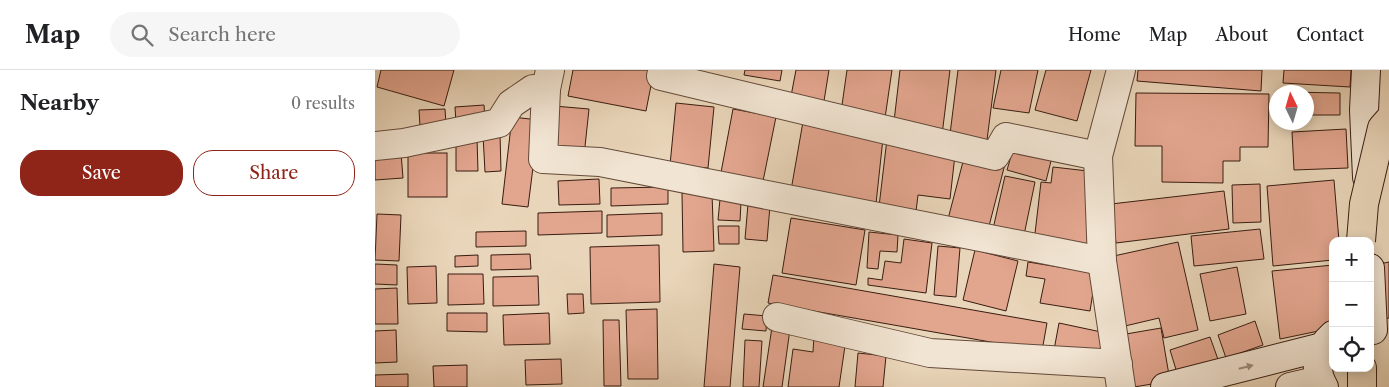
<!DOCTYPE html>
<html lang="en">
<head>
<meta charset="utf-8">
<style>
	:root { --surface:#fff; --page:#f6f6f6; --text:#202124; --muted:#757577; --line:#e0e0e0; --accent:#8f2418 }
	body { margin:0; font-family:"Libre Caslon Text",serif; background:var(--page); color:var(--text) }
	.controls { position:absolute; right:15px; bottom:15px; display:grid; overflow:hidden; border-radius:10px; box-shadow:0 2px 12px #0003 }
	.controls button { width:45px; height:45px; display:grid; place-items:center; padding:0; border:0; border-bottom:1px solid var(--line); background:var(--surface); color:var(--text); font:25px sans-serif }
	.compass { position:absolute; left:894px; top:15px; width:45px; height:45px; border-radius:50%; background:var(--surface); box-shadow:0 2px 12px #0003; rotate:355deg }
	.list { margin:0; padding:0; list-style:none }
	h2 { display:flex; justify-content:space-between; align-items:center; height:65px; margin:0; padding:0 20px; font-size:21px }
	h2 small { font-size:16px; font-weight:400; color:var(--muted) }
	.actions { display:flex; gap:10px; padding:15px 20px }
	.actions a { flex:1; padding:11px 0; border:1px solid var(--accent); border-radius:20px; text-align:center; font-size:18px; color:var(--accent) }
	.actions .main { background:var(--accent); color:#fff }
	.icon { flex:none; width:28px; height:28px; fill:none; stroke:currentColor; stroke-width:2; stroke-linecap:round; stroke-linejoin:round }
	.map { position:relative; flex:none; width:1014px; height:317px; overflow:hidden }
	header { display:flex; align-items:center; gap:30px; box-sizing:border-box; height:70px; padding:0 25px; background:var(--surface); border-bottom:1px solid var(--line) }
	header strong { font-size:24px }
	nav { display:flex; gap:28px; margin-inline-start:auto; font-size:18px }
	.search { width:350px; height:45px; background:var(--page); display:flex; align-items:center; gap:12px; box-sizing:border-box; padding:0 18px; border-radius:28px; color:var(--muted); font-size:19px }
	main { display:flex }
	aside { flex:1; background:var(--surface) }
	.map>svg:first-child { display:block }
	.building { fill:#e2a58e; stroke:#381c10 }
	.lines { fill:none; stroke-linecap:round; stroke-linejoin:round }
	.street-casing { stroke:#644a3a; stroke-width:30 }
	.secondary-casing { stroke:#381c10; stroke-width:30 }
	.primary-casing { stroke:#381c10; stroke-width:30 }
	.street { stroke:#f1e4d2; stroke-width:28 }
	.secondary { stroke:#f1e4d2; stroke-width:28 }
	.primary { stroke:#e9d5b9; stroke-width:28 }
	.primary-bridge-casing { stroke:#381c10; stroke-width:30; stroke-linecap:butt }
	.primary-bridge { stroke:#e9d5b9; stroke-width:28 }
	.oneway { fill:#9e8a7b }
</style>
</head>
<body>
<header>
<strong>Map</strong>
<div class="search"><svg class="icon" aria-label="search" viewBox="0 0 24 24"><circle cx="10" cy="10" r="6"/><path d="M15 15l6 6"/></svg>Search here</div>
<nav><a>Home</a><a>Map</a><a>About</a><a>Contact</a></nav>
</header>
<main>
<aside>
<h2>Nearby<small>0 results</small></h2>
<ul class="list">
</ul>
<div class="actions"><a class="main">Save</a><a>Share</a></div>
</aside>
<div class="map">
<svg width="1014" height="317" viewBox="0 0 1014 317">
	<rect width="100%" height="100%" fill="#e9d5b9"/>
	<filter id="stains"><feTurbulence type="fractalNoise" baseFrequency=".004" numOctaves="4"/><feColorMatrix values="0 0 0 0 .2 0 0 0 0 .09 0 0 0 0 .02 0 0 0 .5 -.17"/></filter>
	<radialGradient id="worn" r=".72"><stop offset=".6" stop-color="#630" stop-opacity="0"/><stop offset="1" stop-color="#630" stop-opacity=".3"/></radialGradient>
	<g class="building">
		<path d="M6 0H79L69 36 2 17Z"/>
		<path d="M198 0H279L271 41 193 26Z"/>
		<path d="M370 0H407L405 11 369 5Z"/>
		<path d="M421 0H454L449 31 416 26Z"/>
		<path d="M472 0H517L510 48 466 42Z"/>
		<path d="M525 0H575L567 65 518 60Z"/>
		<path d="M583 0H621L612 70 575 64Z"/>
		<path d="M626 0H663L654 43 618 38Z"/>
		<path d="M671 0H716L702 51 660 40Z"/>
		<path d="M763 0H887L886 21 762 11Z"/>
		<path d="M909 0H976L975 17 908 13Z"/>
		<path d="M912 22 965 23V45H932V22Z"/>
		<path d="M761 23 894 24 893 77H865V91H848V113L787 112V76H760Z"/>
		<path d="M301 33 339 37 333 98 295 95Z"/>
		<path d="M109 35 110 51 81 53 80 37Z"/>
		<path d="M179 36 214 39 209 86 175 83Z"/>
		<path d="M70 39 71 54 45 56 44 40Z"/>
		<path d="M358 39 401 47 386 121 344 113Z"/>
		<path d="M429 46 509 59 500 143 415 126Z"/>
		<path d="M137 47 164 50 153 137 127 134Z"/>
		<path d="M971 59 973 98 919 100 917 62Z"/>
		<path d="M125 64 126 101 110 102 108 65Z"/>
		<path d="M81 69H102L103 101H81Z"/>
		<path d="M512 69 581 76 575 129 543 125 540 150 503 145Z"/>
		<path d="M639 76 677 87 671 111 632 100Z"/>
		<path d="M26 83 28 108 0 110V86Z"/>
		<rect x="33" y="83" width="39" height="44"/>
		<path d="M590 84 630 94 613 160 573 149Z"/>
		<path d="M678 97 722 102 714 178 659 172 666 112 676 113Z"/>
		<path d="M630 106 660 112 649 165 618 159Z"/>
		<path d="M224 109 225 134 184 135 183 111Z"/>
		<path d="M959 110 964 171H958V190L898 196 892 116Z"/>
		<path d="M885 114 886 152 858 153 857 115Z"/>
		<path d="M293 117V134L236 136V118Z"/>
		<path d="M849 121 854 159 741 173 736 134Z"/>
		<path d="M307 123H337L339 181 308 182Z"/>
		<path d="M345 129 366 132 365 151 343 150Z"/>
		<path d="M373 134 395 136 392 171 370 169Z"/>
		<path d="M227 141V163L163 165V143Z"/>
		<path d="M287 143V165L232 167V145Z"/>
		<path d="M2 144 26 145 24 191 0 190Z"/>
		<path d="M416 148 490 160 481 215 407 203Z"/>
		<path d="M343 156H364V174H344Z"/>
		<path d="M885 159 889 189 819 196 816 166Z"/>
		<path d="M151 161V176L101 177V162Z"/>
		<path d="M494 162 523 165 522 182 505 181 503 199 492 198Z"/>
		<path d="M529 169 557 173 551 223 493 215V208L507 210 510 191 526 193Z"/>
		<path d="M803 172 823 260 789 268 784 248 750 256 734 187Z"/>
		<path d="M284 175 285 232 216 234 215 177Z"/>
		<path d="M563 176 585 178 581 227 559 225Z"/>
		<path d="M600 180 643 191 631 241 588 230Z"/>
		<path d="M155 184 156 199 116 200V185Z"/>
		<path d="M103 185V196L80 197V186Z"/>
		<path d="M653 192 721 203 715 241 665 233 670 209 651 206Z"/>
		<path d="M1014 192V248L999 251 995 196Z"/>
		<path d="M0 194 22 195V215L0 214Z"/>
		<path d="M339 194 365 197 355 317H329Z"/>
		<path d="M958 195V258L905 269 897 201Z"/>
		<path d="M61 196 62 233 33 234 32 197Z"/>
		<path d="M862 197 871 244 835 251 825 204Z"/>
		<path d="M73 204H108L109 234 73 235Z"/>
		<path d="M398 205 672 253 667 281 393 233Z"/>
		<path d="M163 206 164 235 118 236V207Z"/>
		<path d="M22 218 23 254H0V219Z"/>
		<path d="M192 224H208L209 243 193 244Z"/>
		<path d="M282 239 283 309H253L251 240Z"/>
		<path d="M72 243H112V262L72 261Z"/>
		<path d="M174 243 175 274 129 275 128 245Z"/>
		<path d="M369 244 392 246 391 261 367 259Z"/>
		<path d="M228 250H244L246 316H229Z"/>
		<path d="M880 251 888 275 851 288 843 265Z"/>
		<path d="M684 253 731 263 727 285 679 280Z"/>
		<path d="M397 257 415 259 407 317H388Z"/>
		<path d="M786 258 795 311 759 317 748 291 756 290 751 264Z"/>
		<path d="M21 260 22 292 0 293V261Z"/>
		<path d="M439 265 471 269 464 317H413L418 279 438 282Z"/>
		<path d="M835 267 845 295 803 306 795 280Z"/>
		<path d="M370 270 387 271 384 317H368Z"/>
		<path d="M483 283 511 286 508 317H480Z"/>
		<path d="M186 289 187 314 151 315 150 290Z"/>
		<path d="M92 295V317H59L58 296Z"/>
		<path d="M33 304V317H0V305Z"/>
	</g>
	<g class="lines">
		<defs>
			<g id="street">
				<path d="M175 0 171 19 168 89 225 92 727 191"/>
				<path d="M286 6 620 86 631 67 723 86"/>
				<path d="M0 76 29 73 124 53 136 34 158 19H171"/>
				<path d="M402 247 555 283 743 294"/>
				<path d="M746 317 727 191 723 86 746 0"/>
			</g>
			<g id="secondary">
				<path d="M991 0 989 40 992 107"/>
				<path d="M995 198 998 260"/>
				<path d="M790 317 947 277"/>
				<path d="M915 317 945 310"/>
				<path d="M949 317C938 299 942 279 958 265"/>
			</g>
			<path id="primary" d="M987 298V317"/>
		</defs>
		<use href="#street" class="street-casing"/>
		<use href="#secondary" class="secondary-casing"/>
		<use href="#primary" class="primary-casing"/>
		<use href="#street" class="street"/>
		<use href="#secondary" class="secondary"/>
		<use href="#primary" class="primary"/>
		<defs>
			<path id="primary-bridge" d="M986 171 989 134 1007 58 1014 50"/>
		</defs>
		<use href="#primary-bridge" class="primary-bridge-casing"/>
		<use href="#primary-bridge" class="primary-bridge"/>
	</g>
	<defs><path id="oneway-solid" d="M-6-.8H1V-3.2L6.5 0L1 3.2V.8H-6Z" transform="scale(1.25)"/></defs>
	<use class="oneway" href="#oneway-solid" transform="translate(871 297) rotate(-14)"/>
	<rect width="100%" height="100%" filter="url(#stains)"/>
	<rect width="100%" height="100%" fill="url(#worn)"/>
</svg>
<div class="controls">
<button>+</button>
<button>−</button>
<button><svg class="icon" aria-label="locate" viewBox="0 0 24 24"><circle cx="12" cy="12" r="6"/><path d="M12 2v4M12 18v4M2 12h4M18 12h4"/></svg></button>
</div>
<svg class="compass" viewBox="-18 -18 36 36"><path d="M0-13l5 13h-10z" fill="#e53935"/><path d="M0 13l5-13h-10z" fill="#757577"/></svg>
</div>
</main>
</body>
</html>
